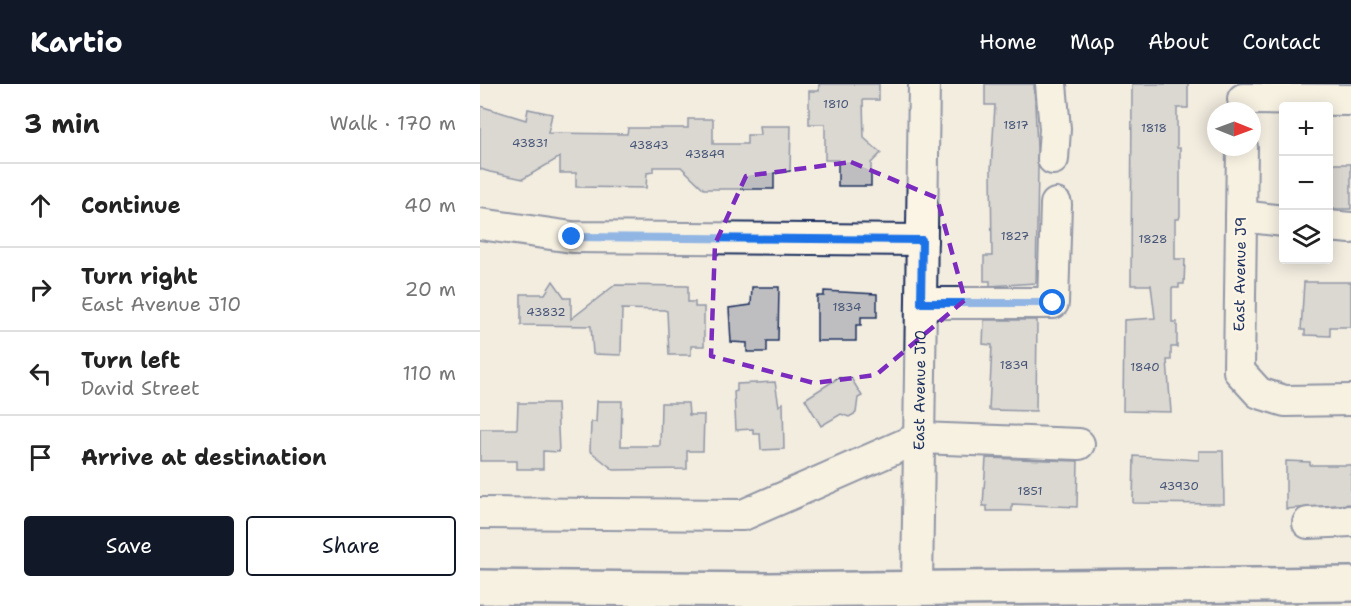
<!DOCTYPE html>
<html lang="en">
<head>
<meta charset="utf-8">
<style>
	:root { --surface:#fff; --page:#f2f2f2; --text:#222; --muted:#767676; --line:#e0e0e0; --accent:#111827 }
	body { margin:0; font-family:"Shantell Sans",sans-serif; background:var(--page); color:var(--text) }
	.controls { position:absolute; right:18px; top:18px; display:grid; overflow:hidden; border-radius:6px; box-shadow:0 3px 15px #0003 }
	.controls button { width:54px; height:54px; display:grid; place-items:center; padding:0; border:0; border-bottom:2px solid var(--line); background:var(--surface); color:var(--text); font:30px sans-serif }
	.compass { position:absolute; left:727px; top:18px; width:54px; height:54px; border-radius:50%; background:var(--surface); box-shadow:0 3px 15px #0003; rotate:91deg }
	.stop { position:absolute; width:18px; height:18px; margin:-14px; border:4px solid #1a73e8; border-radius:50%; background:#fff }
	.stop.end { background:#1a73e8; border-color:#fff; box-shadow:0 2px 6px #0008 }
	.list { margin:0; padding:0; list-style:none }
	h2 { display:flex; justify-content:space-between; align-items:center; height:78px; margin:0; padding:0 24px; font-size:26px }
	h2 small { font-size:20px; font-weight:400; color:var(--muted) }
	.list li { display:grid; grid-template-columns:39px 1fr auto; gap:18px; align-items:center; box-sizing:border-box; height:84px; padding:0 24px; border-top:2px solid var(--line) }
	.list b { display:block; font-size:22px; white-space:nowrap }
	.list p { margin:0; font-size:20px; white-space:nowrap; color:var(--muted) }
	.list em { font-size:20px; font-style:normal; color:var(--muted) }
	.actions { display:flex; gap:12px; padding:18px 24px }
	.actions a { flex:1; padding:14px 0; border:2px solid var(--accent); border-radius:6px; text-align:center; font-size:21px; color:var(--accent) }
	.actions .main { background:var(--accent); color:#fff }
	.icon { flex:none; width:33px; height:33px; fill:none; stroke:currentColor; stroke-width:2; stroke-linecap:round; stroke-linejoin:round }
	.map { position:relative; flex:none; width:871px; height:522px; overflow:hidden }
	header { display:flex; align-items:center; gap:36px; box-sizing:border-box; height:84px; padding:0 30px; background:var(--accent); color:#fff }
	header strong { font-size:28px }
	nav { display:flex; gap:33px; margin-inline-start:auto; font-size:21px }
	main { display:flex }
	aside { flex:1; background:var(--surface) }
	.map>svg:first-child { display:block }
	.building { fill:#bebec0; stroke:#1b2f5e; stroke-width:1.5 }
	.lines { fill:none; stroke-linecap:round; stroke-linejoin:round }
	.minor-casing { stroke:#1b2f5e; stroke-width:34 }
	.major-casing { stroke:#1b2f5e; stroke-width:38 }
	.minor { stroke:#fcf5e5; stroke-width:30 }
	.major { stroke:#fcf5e5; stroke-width:33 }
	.route { stroke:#1a73e8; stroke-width:8 }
	.marked { fill:none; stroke:#7b2cbf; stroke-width:4.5; stroke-dasharray:12 8; stroke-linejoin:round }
	.labels { text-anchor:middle; stroke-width:4.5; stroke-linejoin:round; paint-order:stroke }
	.number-label { font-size:12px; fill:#445376 }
	.street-label { font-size:15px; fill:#1b2f5e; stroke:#fcf5e5 }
</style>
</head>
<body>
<header>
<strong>Kartio</strong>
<nav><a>Home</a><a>Map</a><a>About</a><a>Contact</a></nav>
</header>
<main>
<aside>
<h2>3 min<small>Walk · 170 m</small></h2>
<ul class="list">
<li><svg class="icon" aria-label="ahead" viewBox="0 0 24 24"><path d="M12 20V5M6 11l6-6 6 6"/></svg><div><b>Continue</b></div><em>40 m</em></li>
<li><svg class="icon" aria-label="right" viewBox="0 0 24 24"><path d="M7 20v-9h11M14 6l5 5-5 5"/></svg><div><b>Turn right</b><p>East Avenue J10</p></div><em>20 m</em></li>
<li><svg class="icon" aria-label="left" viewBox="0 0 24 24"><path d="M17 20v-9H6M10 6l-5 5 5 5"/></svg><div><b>Turn left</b><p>David Street</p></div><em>110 m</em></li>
<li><svg class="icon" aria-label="arrive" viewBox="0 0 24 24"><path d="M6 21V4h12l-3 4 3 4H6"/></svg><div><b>Arrive at destination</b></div></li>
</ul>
<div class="actions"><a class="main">Save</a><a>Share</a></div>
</aside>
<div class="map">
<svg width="871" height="522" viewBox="0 0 871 522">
	<rect width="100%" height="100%" fill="#f3ede0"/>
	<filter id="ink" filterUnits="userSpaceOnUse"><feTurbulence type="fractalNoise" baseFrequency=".0167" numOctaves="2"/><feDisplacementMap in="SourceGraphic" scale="12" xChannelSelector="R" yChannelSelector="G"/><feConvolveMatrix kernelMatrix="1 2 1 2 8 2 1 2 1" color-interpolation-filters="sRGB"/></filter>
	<g filter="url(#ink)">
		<g class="building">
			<path d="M339 0H399V16H383L384 54 401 69 391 79V102H358V76H345V40H329V7H339Z"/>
			<path d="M505 0H554L558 84 556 199 510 202V197H504V172H512L511 86 515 21H505Z"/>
			<path d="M652 0H708V24H697V64H700V132L699 135H695V175H705L704 200H699V204H692V238H697V263H691V276H687L691 328 643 327 644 236 675 234 671 201H651Z"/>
			<path d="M0 22 46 36 48 25 72 30 68 49 147 50 148 44H208V35H233V60H267V51H280L279 42H311L310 87 294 89V105H224L201 83H173V88L167 89 166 104 96 103V89H80V73L43 95 10 88 0 85Z"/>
			<rect x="849" y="80" width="22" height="45"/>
			<path d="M73 197 85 214H91V235L135 201 208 202V218H215V223H224V262H211V271H189L187 227 184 226 142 225 141 271 113 270 111 242 41 241V210H65Z"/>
			<path d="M824 198H871V243H850V252L825 251V246H821Z"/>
			<path d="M272 203H299L298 257H287V268H267V259L251 258 249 224 271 221Z"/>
			<path d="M344 207 397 210V233H381V241H376V257H337V212H344Z"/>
			<path d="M504 236H557L556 327 509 326 512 261 503 260Z"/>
			<path d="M358 294H371L382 312 378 314 376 329 369 333 361 330 341 342 325 315Z"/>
			<path d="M295 298 299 322 303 319 304 365 281 366 280 350H273V345L256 346 254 308 257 307V300Z"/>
			<path d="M117 317H142L141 362H180L181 319H208L209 331H224L223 367H207V385L134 386 110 367 111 338H116Z"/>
			<path d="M38 319H77L79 368 63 367V385H37V377H0V345H37Z"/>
			<path d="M719 367H743L744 420 653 419 654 372 719 376Z"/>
			<path d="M506 374 598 377 597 423 532 420V427H507V422H503Z"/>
			<path d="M806 377 830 378V381H871V420L806 425Z"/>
		</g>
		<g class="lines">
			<defs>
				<g id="minor">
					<path d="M571 0 575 45 573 75"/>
					<path d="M763 15 871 16"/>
					<path d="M762 63 759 287 779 309 805 317 871 316"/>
					<path d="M761 132 804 137"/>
					<path d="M0 140 92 153 442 156"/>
					<path d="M848 142 871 144"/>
					<path d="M441 219H573L576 120"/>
					<path d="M0 429 263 431 439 354 599 360"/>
					<path d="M828 439 871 437"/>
					<path id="s1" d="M437 504 444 0"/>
				</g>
				<path id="major" d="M0 503 287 506 871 500"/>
			</defs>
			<use href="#minor" class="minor-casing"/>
			<use href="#major" class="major-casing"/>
			<use href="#minor" class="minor"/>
			<use href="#major" class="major"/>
		</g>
	</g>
	<g class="lines" filter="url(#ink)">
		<path class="route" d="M92 153 442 156 441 219H573"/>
	</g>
	<path d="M0 0H871V522H0ZM371 78 457 114 485 216 396 291 334 299 231 272 235 160 266 92Z" fill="#f3ede0" fill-opacity=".55" fill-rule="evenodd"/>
	<path class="marked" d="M371 78 457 114 485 216 396 291 334 299 231 272 235 160 266 92Z"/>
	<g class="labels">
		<g class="number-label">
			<text x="356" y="24">1810</text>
			<text x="536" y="45">1817</text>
			<text x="674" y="48">1818</text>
			<text x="50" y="63">43831</text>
			<text x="169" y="65">43843</text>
			<text x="225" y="74">43849</text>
			<text x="535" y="156">1827</text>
			<text x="673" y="159">1828</text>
			<text x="367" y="227">1834</text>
			<text x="66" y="232">43832</text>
			<text x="534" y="285">1839</text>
			<text x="665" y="287">1840</text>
			<text x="699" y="406">43930</text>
			<text x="550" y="411">1851</text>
		</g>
		<g class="street-label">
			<text transform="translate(760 190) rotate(-89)" y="5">East Avenue J9</text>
			<text dy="5" stroke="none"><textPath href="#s1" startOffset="198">East Avenue J10</textPath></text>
		</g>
	</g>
</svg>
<div class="controls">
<button>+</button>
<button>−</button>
<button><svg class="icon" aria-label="layers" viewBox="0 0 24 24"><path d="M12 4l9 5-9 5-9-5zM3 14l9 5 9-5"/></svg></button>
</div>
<svg class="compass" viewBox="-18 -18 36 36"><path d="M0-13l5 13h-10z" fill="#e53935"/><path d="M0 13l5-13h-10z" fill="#767676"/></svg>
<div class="stop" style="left:573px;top:219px"></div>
<div class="stop end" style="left:92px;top:153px"></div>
</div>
</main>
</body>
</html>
